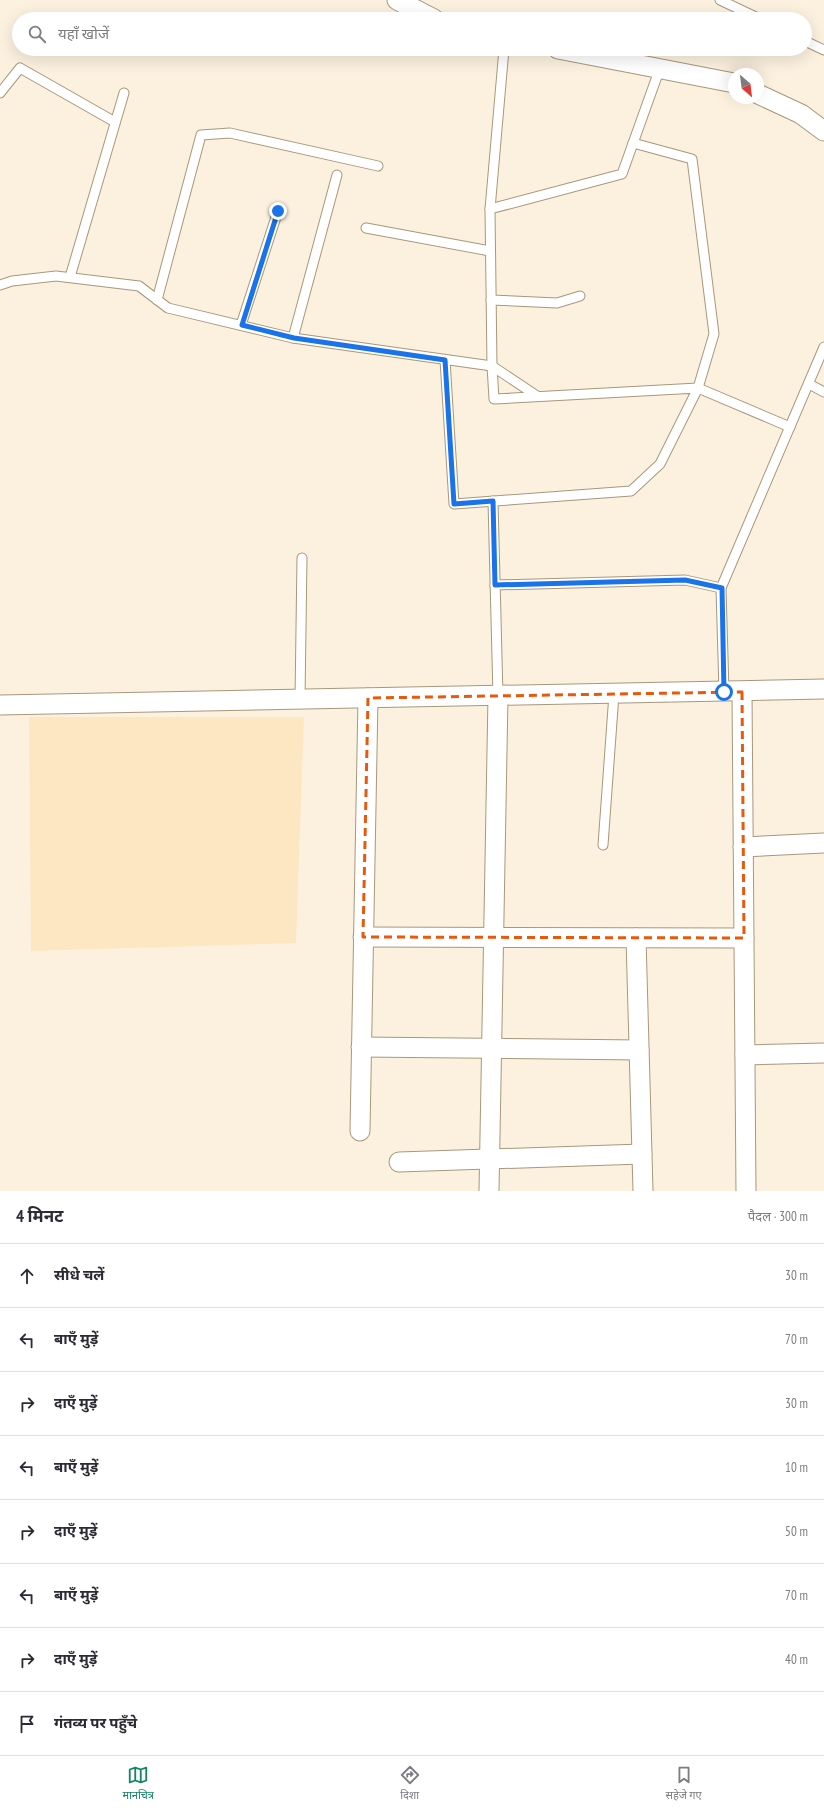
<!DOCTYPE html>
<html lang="hi">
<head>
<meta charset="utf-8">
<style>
	:root { --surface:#fff; --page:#f7f7f7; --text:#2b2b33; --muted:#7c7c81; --line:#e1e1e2; --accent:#138564 }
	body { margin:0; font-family:"PT Sans Narrow","Noto Sans Devanagari",sans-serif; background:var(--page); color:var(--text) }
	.compass { position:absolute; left:728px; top:68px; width:36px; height:36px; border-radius:50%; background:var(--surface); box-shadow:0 4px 16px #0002; rotate:152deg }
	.stop { position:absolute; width:12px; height:12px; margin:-9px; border:3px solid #1a73e8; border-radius:50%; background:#fff }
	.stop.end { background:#1a73e8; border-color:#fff; box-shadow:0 1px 4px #0008 }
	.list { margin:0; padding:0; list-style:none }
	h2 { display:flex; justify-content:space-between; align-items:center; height:52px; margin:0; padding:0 16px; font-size:17px }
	h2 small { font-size:13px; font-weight:400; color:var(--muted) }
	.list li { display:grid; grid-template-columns:26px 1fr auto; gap:12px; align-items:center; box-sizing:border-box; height:64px; padding:0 16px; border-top:1px solid var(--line) }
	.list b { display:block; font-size:15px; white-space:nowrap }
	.list em { font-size:13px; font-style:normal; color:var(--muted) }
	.icon { flex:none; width:22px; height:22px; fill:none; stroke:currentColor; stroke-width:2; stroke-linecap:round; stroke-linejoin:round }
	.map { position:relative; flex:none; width:824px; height:1191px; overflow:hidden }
	.search { position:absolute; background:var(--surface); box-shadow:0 4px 16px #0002; left:12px; right:12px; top:12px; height:44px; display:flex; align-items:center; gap:10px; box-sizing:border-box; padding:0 14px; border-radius:22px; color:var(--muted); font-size:15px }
	.sheet { height:564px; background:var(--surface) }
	nav { display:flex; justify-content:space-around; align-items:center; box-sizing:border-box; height:56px; border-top:1px solid var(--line); background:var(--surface); font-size:11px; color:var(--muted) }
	nav a { display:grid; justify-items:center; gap:2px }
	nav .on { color:var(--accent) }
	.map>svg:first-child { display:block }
	.built { fill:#fde7c2 }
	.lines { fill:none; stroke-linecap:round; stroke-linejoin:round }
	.service-casing { stroke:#a8977b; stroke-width:11 }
	.minor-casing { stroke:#a8977b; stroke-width:21 }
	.service { stroke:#fff; stroke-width:9 }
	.minor { stroke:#fff; stroke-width:19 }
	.route { stroke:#1a73e8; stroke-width:5 }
	.marked { fill:none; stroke:#e8590c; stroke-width:3; stroke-dasharray:8 5; stroke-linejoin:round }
</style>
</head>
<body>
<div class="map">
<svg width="824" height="1191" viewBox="0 0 824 1191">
	<rect width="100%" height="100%" fill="#fcf1df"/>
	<path class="built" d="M29 717H304L296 943 31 951Z"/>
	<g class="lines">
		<defs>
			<g id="service">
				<path d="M720 0 760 19"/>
				<path d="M805 41 824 50"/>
				<path d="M0 93 20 68 115 122"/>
				<path d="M633 143 692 159 714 334 698 388 790 427"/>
				<path d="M490 209 622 174 660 68"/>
				<path d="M366 228 490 251"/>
				<path d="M70 277 124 93"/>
				<path d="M0 285 12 281 56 276 139 286 168 308 293 338 492 366 537 396"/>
				<path d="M157 300 201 135 230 133 378 166"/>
				<path d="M491 300 557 303 580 296"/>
				<path d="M241 325 278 211"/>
				<path d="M293 338 337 175"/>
				<path d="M445 360 454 504 631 491 660 464 698 388 494 399 492 366 490 209 504 49"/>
				<path d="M809 384 824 392"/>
				<path d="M493 501 498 696"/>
				<path d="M495 585 685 580 721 588"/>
				<path d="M724 692 721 588 824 347"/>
				<path d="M300 699 302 558"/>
				<path d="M603 845 614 694"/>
			</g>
			<g id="minor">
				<path d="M397 0 434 19"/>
				<path d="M558 49 734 83"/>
				<path d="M758 94 801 114 824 131"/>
				<path d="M742 692 746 1191"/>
				<path d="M0 705 824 689"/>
				<path d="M743 847 824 843"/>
				<path d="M363 937 744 938"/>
				<path d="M636 938 643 1191"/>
				<path d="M361 1047 639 1050"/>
				<path d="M745 1055 824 1053"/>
				<path d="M360 1131 368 698"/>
				<path d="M399 1162 642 1154"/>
				<path d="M489 1191 498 696"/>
			</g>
		</defs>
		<use href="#service" class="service-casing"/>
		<use href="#minor" class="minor-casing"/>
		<use href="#service" class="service"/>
		<use href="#minor" class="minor"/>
	</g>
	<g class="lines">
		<path class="route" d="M278 211 242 325 294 338 445 360 454 504 493 501 495 585 685 580 722 588 724 692"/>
	</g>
	<path class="marked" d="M742 692 744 938 363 937 368 698Z"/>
</svg>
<svg class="compass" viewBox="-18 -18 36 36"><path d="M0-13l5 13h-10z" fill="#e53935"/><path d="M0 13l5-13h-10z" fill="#7c7c81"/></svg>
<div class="stop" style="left:724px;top:692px"></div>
<div class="stop end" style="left:278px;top:211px"></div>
<div class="search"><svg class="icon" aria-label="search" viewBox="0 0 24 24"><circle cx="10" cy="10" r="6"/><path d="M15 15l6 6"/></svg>यहाँ खोजें</div>
</div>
<section class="sheet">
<h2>4 मिनट<small>पैदल · 300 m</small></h2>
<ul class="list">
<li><svg class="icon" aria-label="ahead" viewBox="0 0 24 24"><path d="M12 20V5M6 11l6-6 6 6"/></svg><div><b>सीधे चलें</b></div><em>30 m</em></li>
<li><svg class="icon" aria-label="left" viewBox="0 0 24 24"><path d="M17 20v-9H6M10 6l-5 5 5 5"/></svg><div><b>बाएँ मुड़ें</b></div><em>70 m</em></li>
<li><svg class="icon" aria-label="right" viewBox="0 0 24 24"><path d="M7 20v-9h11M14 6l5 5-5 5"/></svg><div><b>दाएँ मुड़ें</b></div><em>30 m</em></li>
<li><svg class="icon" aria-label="left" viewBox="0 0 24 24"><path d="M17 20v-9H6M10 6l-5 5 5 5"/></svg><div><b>बाएँ मुड़ें</b></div><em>10 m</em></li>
<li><svg class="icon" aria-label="right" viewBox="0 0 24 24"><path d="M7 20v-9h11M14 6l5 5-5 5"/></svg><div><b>दाएँ मुड़ें</b></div><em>50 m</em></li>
<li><svg class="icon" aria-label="left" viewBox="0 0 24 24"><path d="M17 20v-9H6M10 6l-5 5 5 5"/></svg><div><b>बाएँ मुड़ें</b></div><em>70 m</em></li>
<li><svg class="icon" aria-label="right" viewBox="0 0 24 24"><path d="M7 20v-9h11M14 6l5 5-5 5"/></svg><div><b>दाएँ मुड़ें</b></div><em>40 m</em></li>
<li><svg class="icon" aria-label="arrive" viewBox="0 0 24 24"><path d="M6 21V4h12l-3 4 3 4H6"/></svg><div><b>गंतव्य पर पहुँचे</b></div></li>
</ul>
</section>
<nav>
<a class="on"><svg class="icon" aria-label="map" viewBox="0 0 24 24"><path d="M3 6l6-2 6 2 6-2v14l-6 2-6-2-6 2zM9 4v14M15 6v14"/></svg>मानचित्र</a>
<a><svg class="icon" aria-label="directions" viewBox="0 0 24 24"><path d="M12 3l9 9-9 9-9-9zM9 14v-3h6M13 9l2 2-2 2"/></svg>दिशा</a>
<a><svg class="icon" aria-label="saved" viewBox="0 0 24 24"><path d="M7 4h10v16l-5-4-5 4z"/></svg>सहेजे गए</a>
</nav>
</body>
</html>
